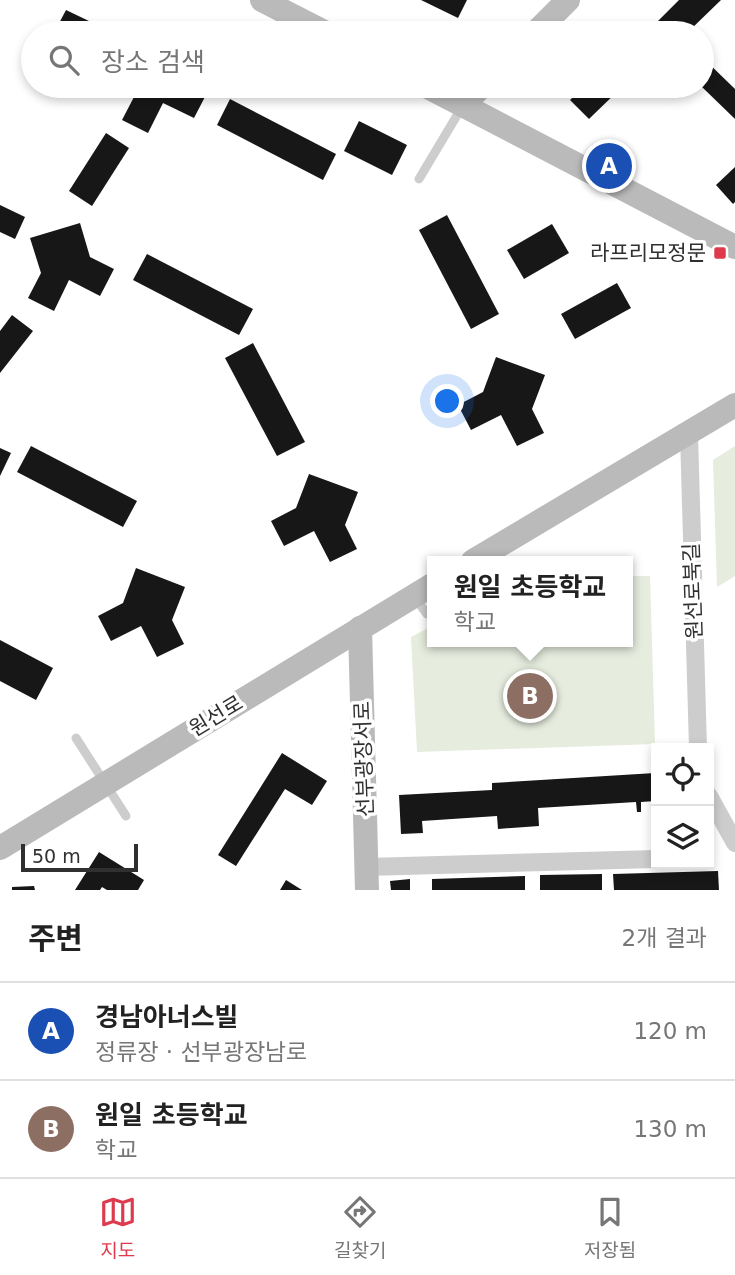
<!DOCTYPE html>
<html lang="ko">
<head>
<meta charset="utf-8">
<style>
	:root { --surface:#fff; --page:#f6f6f6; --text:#222; --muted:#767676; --line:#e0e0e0; --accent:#de3a4d }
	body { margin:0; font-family:"DejaVu Sans","Noto Sans KR",sans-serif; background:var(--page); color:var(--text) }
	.controls { position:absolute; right:21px; bottom:21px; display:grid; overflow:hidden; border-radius:0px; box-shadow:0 4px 10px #0003 }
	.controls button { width:63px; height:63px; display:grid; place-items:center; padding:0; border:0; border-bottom:2px solid var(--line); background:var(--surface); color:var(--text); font:35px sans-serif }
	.scale { position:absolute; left:21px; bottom:18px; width:117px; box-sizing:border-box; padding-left:7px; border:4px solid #303030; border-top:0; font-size:19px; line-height:24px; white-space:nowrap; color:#303030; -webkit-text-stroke:5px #fff; paint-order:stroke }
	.you { position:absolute; left:448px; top:402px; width:24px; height:24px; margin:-18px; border:5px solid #fff; border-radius:50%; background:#1a73e8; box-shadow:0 0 0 10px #1a73e833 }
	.badge { display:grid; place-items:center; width:46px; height:46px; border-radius:50%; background:var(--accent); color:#fff; font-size:23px; font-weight:700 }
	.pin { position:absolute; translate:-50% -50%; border:4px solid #fff; box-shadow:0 2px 7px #0006 }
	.popup { position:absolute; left:427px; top:556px; width:206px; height:91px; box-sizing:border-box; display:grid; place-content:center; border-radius:0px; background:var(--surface); filter:drop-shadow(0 2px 5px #0005); font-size:23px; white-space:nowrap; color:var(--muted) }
	.popup b { font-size:26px; color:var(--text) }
	.popup::after { content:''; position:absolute; left:50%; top:100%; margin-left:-14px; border:14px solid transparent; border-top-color:var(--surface) }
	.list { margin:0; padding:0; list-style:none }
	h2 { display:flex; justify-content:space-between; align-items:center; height:91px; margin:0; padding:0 28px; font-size:30px }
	h2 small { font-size:23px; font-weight:400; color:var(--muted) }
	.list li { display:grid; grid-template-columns:46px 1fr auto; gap:21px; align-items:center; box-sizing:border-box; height:98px; padding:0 28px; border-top:2px solid var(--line) }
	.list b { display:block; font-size:26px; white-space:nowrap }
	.list p { margin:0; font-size:23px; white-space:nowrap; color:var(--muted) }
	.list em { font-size:23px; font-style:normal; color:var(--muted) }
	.icon { flex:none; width:38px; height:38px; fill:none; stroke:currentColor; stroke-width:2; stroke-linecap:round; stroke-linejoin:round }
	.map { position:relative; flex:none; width:735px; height:890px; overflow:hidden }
	.search { position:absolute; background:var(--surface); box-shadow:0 4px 10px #0003; left:21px; right:21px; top:21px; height:77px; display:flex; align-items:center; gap:18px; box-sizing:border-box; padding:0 24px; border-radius:38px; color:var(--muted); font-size:26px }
	.sheet { height:287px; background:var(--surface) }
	nav { display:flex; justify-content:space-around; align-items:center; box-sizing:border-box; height:98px; border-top:2px solid var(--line); background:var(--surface); font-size:19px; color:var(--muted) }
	nav a { display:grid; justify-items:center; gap:4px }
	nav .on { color:var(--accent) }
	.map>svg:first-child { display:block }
	.green { fill:#e6ecde }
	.building { fill:#171717 }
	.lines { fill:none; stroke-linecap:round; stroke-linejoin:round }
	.lane { stroke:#cdcdcd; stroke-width:9 }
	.street { stroke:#cdcdcd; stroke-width:18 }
	.secondary { stroke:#bababa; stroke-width:24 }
	.poi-dot { fill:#de3a4d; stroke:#fff; stroke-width:2.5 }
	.labels { text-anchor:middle; stroke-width:7; stroke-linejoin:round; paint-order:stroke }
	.poi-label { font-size:21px; fill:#303030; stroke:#fff; text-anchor:end }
	.street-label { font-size:21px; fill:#303030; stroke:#fff }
</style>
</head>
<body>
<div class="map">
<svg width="735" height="890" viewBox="0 0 735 890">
	<rect width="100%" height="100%" fill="#fff"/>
	<g class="green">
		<path d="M735 446V576L717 587 713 460Z"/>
		<path d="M628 576H650L655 744 417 752 411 637 432 626V642H628Z"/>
	</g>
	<g class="building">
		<path d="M421 0H467L458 18Z"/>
		<path d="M679 0H721L687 33H655L650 29Z"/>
		<path d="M66 10 114 33 55 31Z"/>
		<path d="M702 57 735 89V119L702 87Z"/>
		<path d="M132 86H198L208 91 194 118 163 103 148 133 122 120 135 95Z"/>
		<path d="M585 86H623L589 119 570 100Z"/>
		<path d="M230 99 336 154 323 180 217 125Z"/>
		<path d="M359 121 407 145 392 175 344 151Z"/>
		<path d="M106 133 129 148 92 206 69 191Z"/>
		<path d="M735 167V202L733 204 716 185Z"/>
		<path d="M0 205 25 217 15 239 0 232Z"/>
		<path d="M447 215 499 314 471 329 419 230Z"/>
		<path d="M80 223 90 257 114 269 100 296 69 280 54 311 28 298 41 273 30 238Z"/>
		<path d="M552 224 569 253 524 279 507 250Z"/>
		<path d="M147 254 253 309 239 335 133 280Z"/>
		<path d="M617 283 631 308 575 339 561 314Z"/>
		<path d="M12 315 33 331 0 373V331Z"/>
		<path d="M253 343 305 442 277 456 225 358Z"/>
		<path d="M496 357 545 375 532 409 544 433 517 446 501 415 471 430 458 405 483 392Z"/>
		<path d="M31 446 137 501 123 527 17 472Z"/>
		<path d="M0 448 11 453 0 476Z"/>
		<path d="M309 474 358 492 345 525 357 549 330 562 314 531 284 546 271 521 296 508Z"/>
		<path d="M136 568 185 587 172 620 184 644 157 657 141 626 111 641 98 616 123 603Z"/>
		<path d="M0 640 53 668 36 700 0 681Z"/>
		<path d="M282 753 327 781 312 805 285 789 236 866 218 855Z"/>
		<path d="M655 773 656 801 641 802V812H637L636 802 538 808 539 826 498 829 497 816 422 821 423 833 401 834 399 795 492 790V783Z"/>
		<path d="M99 852 144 880 138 890H107L102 887 100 890H75Z"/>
		<path d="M718 871 719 890H614L613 874Z"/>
		<path d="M602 874V890H540V875Z"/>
		<path d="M525 876V890H432V879Z"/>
		<path d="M410 879V890H391L390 881Z"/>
		<path d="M286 880 302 890H280Z"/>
		<path d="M34 886 35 890H12V887Z"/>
	</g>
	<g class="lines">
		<g class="lane">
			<path d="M419 179 462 107"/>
			<path d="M416 599 427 614"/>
			<path d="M76 738 126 816"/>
		</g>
		<g class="street">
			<path d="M689 434 698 748"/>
			<path d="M709 796 735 843"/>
			<path d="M367 867 656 859"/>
		</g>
		<g class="secondary">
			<path d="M262 0 326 33"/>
			<path d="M535 33 568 0"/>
			<path d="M426 86 735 247"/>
			<path d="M463 105 482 86"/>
			<path d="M473 561 735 405"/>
			<path d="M360 628 367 890"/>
			<path d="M0 848 432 585"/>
		</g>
	</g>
	<rect class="poi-dot" x="713" y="246" width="14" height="14" rx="3.5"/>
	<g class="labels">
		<g class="poi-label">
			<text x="706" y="260">라프리모정문</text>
		</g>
		<g class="street-label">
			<text transform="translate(693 591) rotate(-92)" y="7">원선로북길</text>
			<text transform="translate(216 716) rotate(-31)" y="7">원선로</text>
			<text transform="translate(364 759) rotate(-92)" y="7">선부광장서로</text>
		</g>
	</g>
</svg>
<div class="controls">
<button><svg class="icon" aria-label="locate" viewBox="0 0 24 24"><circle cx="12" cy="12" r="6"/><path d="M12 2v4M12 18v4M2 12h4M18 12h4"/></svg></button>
<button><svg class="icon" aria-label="layers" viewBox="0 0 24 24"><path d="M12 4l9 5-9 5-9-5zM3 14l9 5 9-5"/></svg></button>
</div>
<div class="scale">50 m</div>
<div class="you"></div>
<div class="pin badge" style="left:609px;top:166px;background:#1a4fb4">A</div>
<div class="pin badge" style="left:530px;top:696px;background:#8d6e63">B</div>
<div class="popup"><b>원일 초등학교</b>학교</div>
<div class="search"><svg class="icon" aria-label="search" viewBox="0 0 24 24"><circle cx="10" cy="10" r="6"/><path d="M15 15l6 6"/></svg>장소 검색</div>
</div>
<section class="sheet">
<h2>주변<small>2개 결과</small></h2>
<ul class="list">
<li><span class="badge" style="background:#1a4fb4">A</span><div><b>경남아너스빌</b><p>정류장 · 선부광장남로</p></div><em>120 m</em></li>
<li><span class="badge" style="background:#8d6e63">B</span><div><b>원일 초등학교</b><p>학교</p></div><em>130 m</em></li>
</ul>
</section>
<nav>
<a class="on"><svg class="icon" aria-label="map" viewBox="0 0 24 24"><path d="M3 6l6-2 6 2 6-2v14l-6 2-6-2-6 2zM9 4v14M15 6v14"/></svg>지도</a>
<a><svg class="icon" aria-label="directions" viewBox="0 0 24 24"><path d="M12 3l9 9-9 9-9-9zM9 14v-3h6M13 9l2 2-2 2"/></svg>길찾기</a>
<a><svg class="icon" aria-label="saved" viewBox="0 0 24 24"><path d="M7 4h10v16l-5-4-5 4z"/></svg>저장됨</a>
</nav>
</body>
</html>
